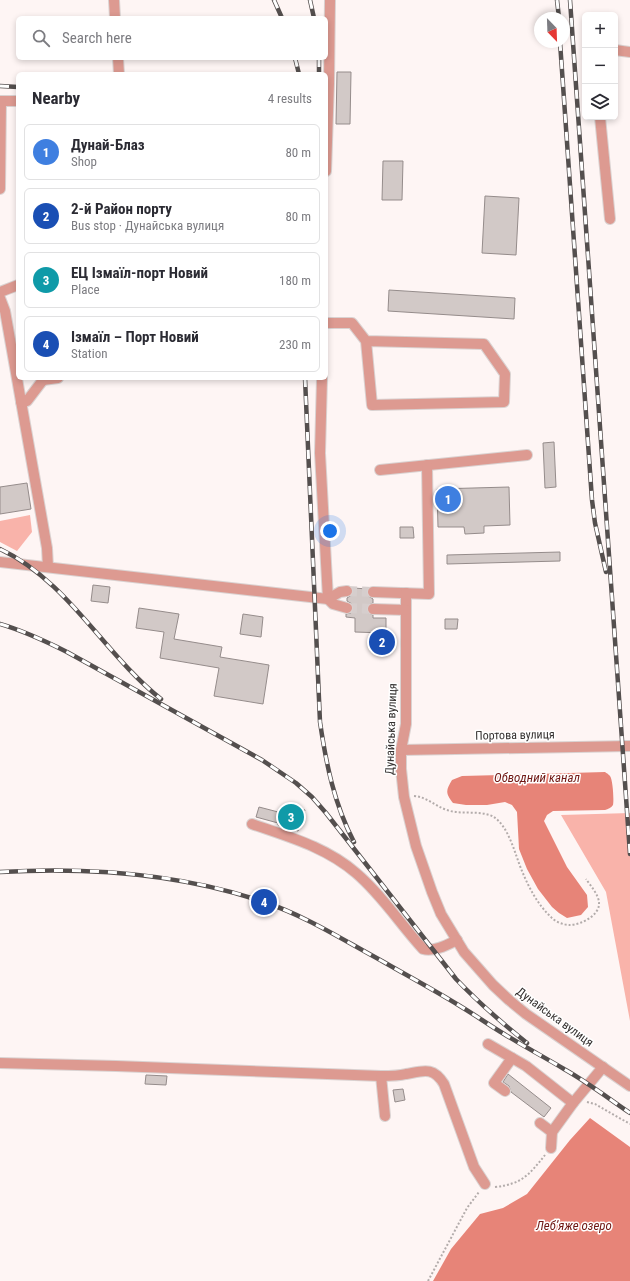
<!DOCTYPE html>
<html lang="en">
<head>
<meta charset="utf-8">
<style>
	:root { --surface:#fff; --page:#f2f2f3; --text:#2b2b33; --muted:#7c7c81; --line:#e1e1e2; --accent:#1a73e8 }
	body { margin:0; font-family:"Roboto Condensed",sans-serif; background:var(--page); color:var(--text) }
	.controls { position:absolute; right:12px; top:12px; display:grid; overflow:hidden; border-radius:6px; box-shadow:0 2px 6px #0003 }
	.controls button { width:36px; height:36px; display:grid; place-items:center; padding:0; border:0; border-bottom:1px solid var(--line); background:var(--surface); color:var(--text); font:20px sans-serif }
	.compass { position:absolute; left:534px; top:12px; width:36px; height:36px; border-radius:50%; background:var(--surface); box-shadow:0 2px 6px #0003; rotate:157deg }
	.you { position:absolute; left:330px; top:531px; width:14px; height:14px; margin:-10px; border:3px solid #fff; border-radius:50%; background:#1a73e8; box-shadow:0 0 0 6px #1a73e833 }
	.badge { display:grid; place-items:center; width:26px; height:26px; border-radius:50%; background:var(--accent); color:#fff; font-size:13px; font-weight:700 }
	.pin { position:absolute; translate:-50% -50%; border:2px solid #fff; box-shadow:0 1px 4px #0006 }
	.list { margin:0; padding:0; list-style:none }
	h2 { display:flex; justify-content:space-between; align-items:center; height:52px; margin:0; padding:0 16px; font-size:17px }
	h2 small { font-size:13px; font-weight:400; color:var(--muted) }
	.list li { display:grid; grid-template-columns:26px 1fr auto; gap:12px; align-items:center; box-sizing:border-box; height:56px; margin:0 8px 8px; padding:0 8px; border:1px solid var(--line); border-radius:6px }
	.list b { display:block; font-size:15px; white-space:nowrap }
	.list p { margin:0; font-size:13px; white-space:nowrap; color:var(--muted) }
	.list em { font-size:13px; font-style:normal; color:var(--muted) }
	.icon { flex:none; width:22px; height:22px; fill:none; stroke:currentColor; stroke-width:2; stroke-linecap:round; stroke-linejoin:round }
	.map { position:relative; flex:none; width:630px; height:1281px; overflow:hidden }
	.search { position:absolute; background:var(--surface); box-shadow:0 2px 6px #0003; left:16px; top:16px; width:312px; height:44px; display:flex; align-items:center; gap:10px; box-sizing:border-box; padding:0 14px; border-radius:6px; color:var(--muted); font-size:15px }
	.panel { position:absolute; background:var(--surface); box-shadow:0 2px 6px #0003; left:16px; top:72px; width:312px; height:308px; border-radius:6px }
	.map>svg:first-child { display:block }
	.green { fill:#f9b3aa }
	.water { fill:#e78478 }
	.building { fill:#d2c9c7; stroke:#958c8b }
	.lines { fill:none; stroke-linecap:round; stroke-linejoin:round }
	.minor-tunnel { stroke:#d6cecd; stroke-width:10; stroke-dasharray:10 5; stroke-linecap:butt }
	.minor-casing { stroke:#dad2d1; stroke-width:12 }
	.path { stroke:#b3acab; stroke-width:2; stroke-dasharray:2 2; stroke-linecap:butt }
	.minor { stroke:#dd9a91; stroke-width:10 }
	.rail-casing { stroke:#544f4e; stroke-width:4.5 }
	.rail { stroke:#fff; stroke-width:3; stroke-dasharray:9; stroke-linecap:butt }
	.labels { text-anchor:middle; stroke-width:3; stroke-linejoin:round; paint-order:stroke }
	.street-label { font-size:12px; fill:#34302f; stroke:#fff }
	.water-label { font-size:13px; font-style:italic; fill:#701814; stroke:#fff }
</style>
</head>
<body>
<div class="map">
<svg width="630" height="1281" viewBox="0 0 630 1281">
	<rect width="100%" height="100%" fill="#fef5f4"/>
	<g class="green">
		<path d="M30 515 32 532 17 551 0 542V521Z"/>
		<path d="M630 813V1021L606 892 561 815Z"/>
	</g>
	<g class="water">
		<path d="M605 772C608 774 608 774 610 776 613 780 614 801 613 805 611 808 608 809 605 810L553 811 547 815 544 821 567 867 587 895 588 907 581 915 567 918 559 913 552 907 538 889 527 869 519 849 517 812 512 805 505 802 487 805H466L453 803C445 793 446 790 452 780L462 776Z"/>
		<path d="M590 1118 630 1147V1281H433L451 1249 480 1214 503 1208 527 1194 570 1140Z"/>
	</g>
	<g class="building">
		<path d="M337 72H351L350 124H336Z"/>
		<path d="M383 161H403L402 200H382Z"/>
		<path d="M485 196 519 198 516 255 482 253Z"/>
		<path d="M389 290 515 298 514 319 388 311Z"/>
		<path d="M554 442 556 487 545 488 543 443Z"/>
		<path d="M27 483 31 509 0 514V487Z"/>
		<path d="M509 487 510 525 484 526V533L465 534 464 527H438L437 489Z"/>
		<path d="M400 527H413L414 538H400Z"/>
		<path d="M560 552V561L447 564V555Z"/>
		<path d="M93 585 110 587 108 603 91 601Z"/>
		<path d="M353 588 368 589 367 595 373 599V603L367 606V612L373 615V618H386V633L355 632V618L346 617V614L351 613 353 609 352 604 347 601V598L353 594Z"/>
		<path d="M139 608 179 614 174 639 222 647 220 657 269 665 263 704 214 696 219 668 160 658 164 632 136 628Z"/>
		<path d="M243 614 263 617 261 637 240 634Z"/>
		<path d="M445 619H458L457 629H445Z"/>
		<path d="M285 804 305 810 298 831 292 829V831L283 828 284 826 278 825V823L256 817 259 807 282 813Z"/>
		<path d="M508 1074 551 1108 544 1117 511 1092 509 1086 503 1082Z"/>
		<path d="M146 1075 167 1076 166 1085 145 1084Z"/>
		<path d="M403 1089 405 1100 395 1102 393 1090Z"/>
	</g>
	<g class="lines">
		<g class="minor-tunnel">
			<path d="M347 591 373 592"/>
			<path d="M347 608 373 609"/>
		</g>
		<defs>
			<g id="minor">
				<path d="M114 0 115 18"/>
				<path d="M615 50 630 52"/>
				<path d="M118 58 119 74"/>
				<path d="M0 101H18"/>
				<path d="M600 117 610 219"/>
				<path d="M326 171 329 83 330 0"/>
				<path d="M0 189 1 101"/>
				<path d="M0 292 18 285"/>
				<path d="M0 298 5 311 47 548 48 567"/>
				<path d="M326 323H352L366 341 372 405 504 402 505 374 484 344 366 341"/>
				<path d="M322 378 320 453 328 599"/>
				<path d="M43 380 58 378"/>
				<path d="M21 402 27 401 43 380V378"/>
				<path d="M380 470 527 455"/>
				<path d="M0 562 328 599 333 604 347 608"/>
				<path d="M373 592 429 594 427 465"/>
				<path d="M406 593V724L401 750V769L404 797 416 846 432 892 441 914 464 952 493 985 509 1000 526 1014 630 1086"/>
				<path d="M328 599 340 592 347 591"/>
				<path d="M373 609 406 610"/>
				<path d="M401 750 630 746"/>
				<path d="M252 824C289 837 326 847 356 873 382 895 400 924 423 949 434 952 447 945 457 940"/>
				<path d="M488 1044 526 1066 573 1103"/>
				<path d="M0 1063 116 1066 381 1076C389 1076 398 1076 406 1074 423 1071 433 1066 444 1084L474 1167 485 1184"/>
				<path d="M381 1076 385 1116"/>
				<path d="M505 1091 494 1083 512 1058"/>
				<path d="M540 1123 552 1132"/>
				<path d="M551 1148 552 1132 573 1103 603 1067"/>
			</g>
		</defs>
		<use href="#minor" class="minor-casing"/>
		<g class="path">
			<path d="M414 796C427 797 435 806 447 810 461 815 478 810 492 816 509 825 515 855 522 871 529 888 538 905 551 917 555 922 564 925 570 925 581 925 600 915 599 903 599 895 590 885 586 879"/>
			<path d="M587 1102 595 1104 630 1124"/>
			<path d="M495 1187C522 1184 529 1175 545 1155"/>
			<path d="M428 1281 467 1208 479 1192"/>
		</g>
		<use href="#minor" class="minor"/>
		<defs>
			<g id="rail">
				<path d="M274 0 282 18"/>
				<path d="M310 0 314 18"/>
				<path d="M557 0 559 18"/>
				<path d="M570 0 630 854"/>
				<path d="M560 42 592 500 595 523 606 572"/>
				<path d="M295 58 299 74"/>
				<path d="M319 58V74"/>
				<path d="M0 86 18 87"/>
				<path d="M305 378 320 722C326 763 334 804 354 842"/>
				<path d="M0 549C68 581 104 654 161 699"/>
				<path d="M0 624C24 631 45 641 67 652L262 760 296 783 312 797 326 813 456 979C478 1002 502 1023 527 1043"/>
				<path d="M0 872C89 867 179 873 264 902 306 916 343 940 382 961 408 976 434 990 460 1006 475 1015 489 1025 504 1034 523 1046 544 1057 564 1069 587 1082 608 1098 630 1113"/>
			</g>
		</defs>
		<use href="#rail" class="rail-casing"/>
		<use href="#rail" class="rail"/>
	</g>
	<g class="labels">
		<g class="street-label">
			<text transform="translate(391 729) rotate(-88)" y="4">Дунайська вулиця</text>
			<text transform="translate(515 735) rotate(-1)" y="4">Портова вулиця</text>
			<text transform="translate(555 1017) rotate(36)" y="4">Дунайська вулиця</text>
		</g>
		<g class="water-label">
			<text x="537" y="782">Обводний канал</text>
			<text x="574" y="1230">Леб’яже озеро</text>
		</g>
	</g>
</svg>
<div class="controls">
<button>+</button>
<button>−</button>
<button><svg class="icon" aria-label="layers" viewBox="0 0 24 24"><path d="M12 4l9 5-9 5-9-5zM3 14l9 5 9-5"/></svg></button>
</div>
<svg class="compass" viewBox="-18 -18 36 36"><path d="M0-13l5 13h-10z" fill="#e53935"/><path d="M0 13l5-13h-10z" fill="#7c7c81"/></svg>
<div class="you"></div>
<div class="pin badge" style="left:448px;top:499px;background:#3f7fe0">1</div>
<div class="pin badge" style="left:382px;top:642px;background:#1a4fb4">2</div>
<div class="pin badge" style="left:291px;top:817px;background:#0f9aa8">3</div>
<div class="pin badge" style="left:264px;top:902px;background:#1a4fb4">4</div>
<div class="search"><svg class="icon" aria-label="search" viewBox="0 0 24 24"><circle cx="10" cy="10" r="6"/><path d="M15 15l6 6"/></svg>Search here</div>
<section class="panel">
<h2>Nearby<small>4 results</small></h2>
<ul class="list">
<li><span class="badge" style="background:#3f7fe0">1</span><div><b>Дунай-Блаз</b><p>Shop</p></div><em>80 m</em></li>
<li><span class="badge" style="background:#1a4fb4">2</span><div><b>2-й Район порту</b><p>Bus stop · Дунайська вулиця</p></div><em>80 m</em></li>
<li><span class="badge" style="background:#0f9aa8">3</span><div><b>ЕЦ Ізмаїл-порт Новий</b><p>Place</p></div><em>180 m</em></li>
<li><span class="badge" style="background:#1a4fb4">4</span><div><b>Ізмаїл – Порт Новий</b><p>Station</p></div><em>230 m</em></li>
</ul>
</section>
</div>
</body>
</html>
